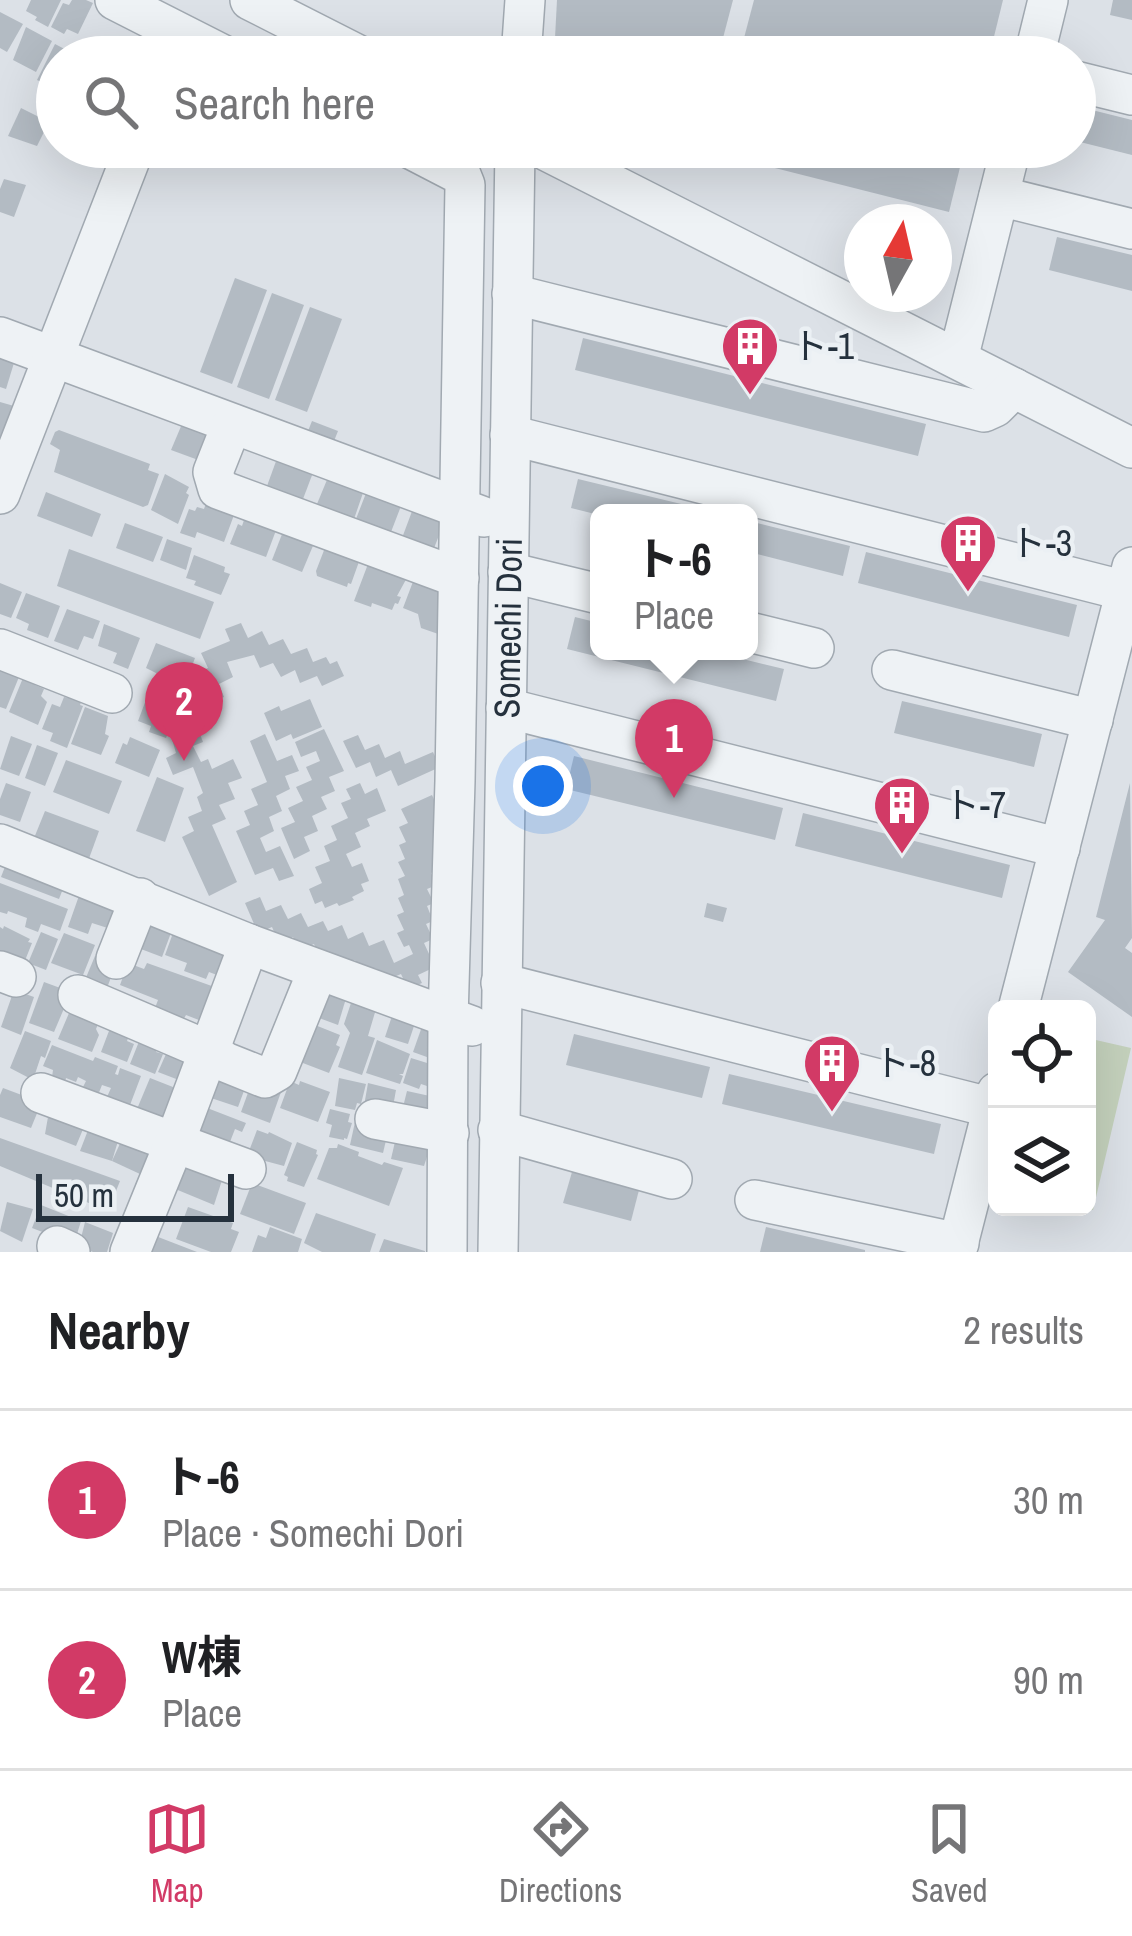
<!DOCTYPE html>
<html lang="en">
<head>
<meta charset="utf-8">
<style>
	:root { --surface:#fff; --page:#f6f6f6; --text:#202124; --muted:#757577; --line:#e0e0e0; --accent:#d23a66 }
	body { margin:0; font-family:"Archivo Narrow","Noto Sans JP",sans-serif; background:var(--page); color:var(--text) }
	.controls { position:absolute; right:36px; bottom:36px; display:grid; overflow:hidden; border-radius:18px; box-shadow:0 12px 48px #0002 }
	.controls button { width:108px; height:108px; display:grid; place-items:center; padding:0; border:0; border-bottom:3px solid var(--line); background:var(--surface); color:var(--text); font:60px sans-serif }
	.compass { position:absolute; left:844px; top:204px; width:108px; height:108px; border-radius:50%; background:var(--surface); box-shadow:0 12px 48px #0002; rotate:8deg }
	.scale { position:absolute; left:36px; bottom:30px; width:198px; box-sizing:border-box; padding-left:12px; border:6px solid #25313d; border-top:0; font-size:33px; line-height:42px; white-space:nowrap; color:#25313d; -webkit-text-stroke:9px #ebf0f4; paint-order:stroke }
	.you { position:absolute; left:543px; top:786px; width:42px; height:42px; margin:-30px; border:9px solid #fff; border-radius:50%; background:#1a73e8; box-shadow:0 0 0 18px #1a73e833 }
	.badge { display:grid; place-items:center; width:78px; height:78px; border-radius:50%; background:var(--accent); color:#fff; font-size:39px; font-weight:700 }
	.pin { position:absolute; translate:-50% -99px; filter:drop-shadow(0 3px 6px #0008) }
	.pin::after { content:''; position:absolute; top:63px; width:42px; height:36px; background:inherit; clip-path:polygon(0 0,100% 0,50% 100%) }
	.popup { position:absolute; left:590px; top:504px; width:168px; height:156px; box-sizing:border-box; display:grid; place-content:center; border-radius:18px; background:var(--surface); filter:drop-shadow(0 3px 9px #0005); font-size:39px; white-space:nowrap; color:var(--muted) }
	.popup b { font-size:45px; color:var(--text) }
	.popup::after { content:''; position:absolute; left:50%; top:100%; margin-left:-24px; border:24px solid transparent; border-top-color:var(--surface) }
	.list { margin:0; padding:0; list-style:none }
	h2 { display:flex; justify-content:space-between; align-items:center; height:156px; margin:0; padding:0 48px; font-size:51px }
	h2 small { font-size:39px; font-weight:400; color:var(--muted) }
	.list li { display:grid; grid-template-columns:78px 1fr auto; gap:36px; align-items:center; box-sizing:border-box; height:180px; padding:0 48px; border-top:3px solid var(--line) }
	.list b { display:block; font-size:45px; white-space:nowrap }
	.list p { margin:0; font-size:39px; white-space:nowrap; color:var(--muted) }
	.list em { font-size:39px; font-style:normal; color:var(--muted) }
	.icon { flex:none; width:66px; height:66px; fill:none; stroke:currentColor; stroke-width:2; stroke-linecap:round; stroke-linejoin:round }
	.map { position:relative; flex:none; width:1132px; height:1252px; overflow:hidden }
	.search { position:absolute; background:var(--surface); box-shadow:0 12px 48px #0002; left:36px; right:36px; top:36px; height:132px; display:flex; align-items:center; gap:30px; box-sizing:border-box; padding:0 42px; border-radius:66px; color:var(--muted); font-size:45px }
	.sheet { height:516px; background:var(--surface) }
	nav { display:flex; justify-content:space-around; align-items:center; box-sizing:border-box; height:168px; border-top:3px solid var(--line); background:var(--surface); font-size:33px; color:var(--muted) }
	nav a { display:grid; justify-items:center; gap:6px }
	nav .on { color:var(--accent) }
	.map>svg:first-child { display:block }
	.green { fill:#c4d1bc }
	.building { fill:#b3bbc3 }
	.lines { fill:none; stroke-linecap:round; stroke-linejoin:round }
	.minor-casing { stroke:#a1a9b1; stroke-width:42 }
	.minor { stroke:#eef2f5; stroke-width:39 }
	.labels { text-anchor:middle; stroke-width:9; stroke-linejoin:round; paint-order:stroke }
	.poi-label { font-size:36px; fill:#25313d; stroke:#ebf0f4; text-anchor:start }
	.street-label { font-size:36px; fill:#25313d; stroke:#ebf0f4 }
</style>
</head>
<body>
<div class="map">
<svg width="1132" height="1252" viewBox="0 0 1132 1252">
	<rect width="100%" height="100%" fill="#dce1e7"/>
	<path class="green" d="M1087 1038 1131 1048 1093 1210 1081 1207H1087Z"/>
	<g class="building">
		<path d="M31 0H61L48 27 35 20 37 17 26 11Z"/>
		<path d="M72 0H86L93 3 78 34 67 29 64 34 51 27 63 3 69 5Z"/>
		<path d="M557 0H733L718 57H554Z"/>
		<path d="M754 0H1003L989 57H739Z"/>
		<path d="M1113 0H1132V20L1110 15Z"/>
		<path d="M0 12 23 24 7 52 0 48Z"/>
		<path d="M26 27 52 41 36 72 13 60Z"/>
		<path d="M55 44 80 57H57V89L37 80Z"/>
		<path d="M21 108 49 122 37 146 8 136Z"/>
		<path d="M1084 108 1132 120V155L1076 141Z"/>
		<path d="M716 147H965L949 212 715 153Z"/>
		<path d="M4 179 26 185 14 217 0 212V189Z"/>
		<path d="M1057 237 1132 255V291L1049 270Z"/>
		<path d="M235 278 267 290 232 384 200 372Z"/>
		<path d="M272 293 304 305 269 399 237 387Z"/>
		<path d="M310 307 342 319 307 412 275 400Z"/>
		<path d="M583 338 926 424 918 456 575 370Z"/>
		<path d="M17 353 6 389 0 387V355Z"/>
		<path d="M0 402 14 406 0 445Z"/>
		<path d="M312 421 338 431 330 451 304 441Z"/>
		<path d="M182 424 211 434 201 461 171 450Z"/>
		<path d="M59 430 150 464 148 470 159 474 148 505 143 507 54 472 60 450 50 444 55 432Z"/>
		<path d="M279 453 314 470 303 499 267 486Z"/>
		<path d="M165 474 189 487 186 493 189 495 178 524 151 510Z"/>
		<path d="M329 475 364 490 354 519 317 504Z"/>
		<path d="M578 479 710 511V513L599 515 571 508Z"/>
		<path d="M368 488 401 506 391 532 379 527 378 531 358 523 359 520 356 519Z"/>
		<path d="M46 492 101 514 92 537 37 516Z"/>
		<path d="M208 497 234 515 224 542 197 532 195 538 180 533 189 509 195 511 197 507 204 509Z"/>
		<path d="M414 506 444 522 433 551 402 538Z"/>
		<path d="M245 517 278 525 266 557 230 544 238 524 242 526Z"/>
		<path d="M749 521 850 546 843 576 749 552Z"/>
		<path d="M125 523 163 537 153 562 116 548Z"/>
		<path d="M284 529 315 541 302 572 272 560Z"/>
		<path d="M167 539 192 548 186 570 160 560Z"/>
		<path d="M328 540 361 556 351 584 348 583 347 587 317 576 316 571Z"/>
		<path d="M69 549 214 602 200 639 57 586Z"/>
		<path d="M866 552 1077 605 1069 637 858 583Z"/>
		<path d="M194 555 225 567 224 572 230 574 221 595 194 585 196 581 186 578Z"/>
		<path d="M368 564 409 574 397 596 401 597 398 604 395 603 392 610 372 603 371 607 354 601Z"/>
		<path d="M414 579 437 588 436 591 449 597 444 636 421 628 418 614 403 608Z"/>
		<path d="M0 583 22 592 11 618 0 614Z"/>
		<path d="M26 593 60 606 48 638 27 630 29 624 16 618Z"/>
		<path d="M67 609 100 621 93 639 84 636 78 650 54 641Z"/>
		<path d="M575 617 599 623V651H710L784 669 776 701 567 649Z"/>
		<path d="M241 623 248 638 262 631 269 645 283 639 291 654 307 648 313 662 326 657 330 664 337 661 344 676 322 686 317 676 300 683 295 670 281 677 273 663 260 668 254 655 227 662 233 677 219 684 224 697 209 703 216 718 197 726 203 742 193 746 201 762 208 759 212 769 233 759 242 778 228 783 235 799 219 805 226 819 212 825 237 882 209 896 182 837 194 831 188 817 202 811 197 797 203 793 193 767 173 775 166 758 176 753 171 736 185 730 179 716 193 710 187 695 200 689 193 675 208 668 201 653 230 641 225 629Z"/>
		<path d="M104 624 140 638 128 669 113 663 117 653 98 646Z"/>
		<path d="M156 643 195 658 184 687 146 668Z"/>
		<path d="M0 670 21 672 6 709 0 707Z"/>
		<path d="M25 673 37 678 35 685 44 689 41 696 47 702 38 725 9 712Z"/>
		<path d="M149 692 180 702 166 738 149 732 151 726 138 721Z"/>
		<path d="M64 697 82 700 80 705 83 706 67 748 50 741 53 733 42 729 52 704 60 707Z"/>
		<path d="M310 699 322 727 293 739 291 734 276 741 264 713 279 706 281 711Z"/>
		<path d="M902 701 1042 734 1034 767 894 733Z"/>
		<path d="M85 707 108 716 105 734 109 736 101 755 71 744Z"/>
		<path d="M324 729 344 771 329 777 335 791 321 797 327 809 312 816 318 831 304 837 310 851 294 859 281 828 295 822 288 808 303 801 296 787 312 780 306 767 320 761 316 751 301 757 295 742Z"/>
		<path d="M265 734 277 761 292 755 299 771 285 776 290 789 276 796 282 811 269 817 274 831 260 838 266 852 280 846 294 876 279 881 273 868 255 875 236 831 250 825 244 811 258 805 251 789 267 782 250 741Z"/>
		<path d="M358 735 365 750 379 744 385 758 400 751 405 764 433 752 440 767 398 786 391 770 376 777 370 762 356 768 343 741Z"/>
		<path d="M11 736 32 744 19 776 0 769Z"/>
		<path d="M130 737 160 750 149 777 115 763 123 743 127 745Z"/>
		<path d="M37 745 58 753 45 786 25 778Z"/>
		<path d="M574 756 783 808 775 840 566 789Z"/>
		<path d="M66 760 122 781 109 814 53 792Z"/>
		<path d="M157 777 184 788 165 842 136 831Z"/>
		<path d="M6 783 31 792 20 822 0 815V799Z"/>
		<path d="M360 783 365 794 377 788 386 811 367 819 370 826 355 833 361 847 346 854 352 867 362 863 369 881 361 884 364 891 352 897 354 900 339 906 337 903 325 908 322 901 315 904 309 889 322 883 315 867 330 861 324 846 337 840 331 826 348 818 341 803 351 799 346 789Z"/>
		<path d="M1130 783 1132 938 1125 948 1132 953V1017L1068 972 1105 920 1096 917Z"/>
		<path d="M432 795 442 817 440 851 433 855 440 869 431 873 437 885 427 889 434 903 427 906 433 921 426 924 433 939 424 943 435 967 418 975 422 983 408 989 401 974 382 982 376 968 362 975 355 960 339 966 334 953 320 959 314 944 299 951 293 937 279 943 272 927 258 933 245 903 260 897 266 911 281 905 288 919 301 913 308 927 323 921 328 931 342 925 348 939 363 932 369 946 384 940 394 963 413 954 409 945 404 947 397 933 404 930 397 915 404 912 398 898 404 895 398 879 405 876 398 862 405 859 399 845 406 842 399 827 408 823 401 809Z"/>
		<path d="M45 811 99 831 87 864 32 843Z"/>
		<path d="M803 813 1010 865 1002 898 795 846Z"/>
		<path d="M8 859 66 881 59 899 1 877Z"/>
		<path d="M0 883 68 909 60 931 41 924 38 932 25 927 27 918 8 911 7 914 0 912Z"/>
		<path d="M81 890 118 903 117 931 92 923 88 934 68 927Z"/>
		<path d="M707 903 727 908 723 922 704 917Z"/>
		<path d="M144 917 175 922 162 957 133 946Z"/>
		<path d="M4 926 30 939 28 942 32 943 24 963 0 953V927L3 929Z"/>
		<path d="M41 932 58 939 46 970 28 963Z"/>
		<path d="M64 933 95 945 83 975 51 963Z"/>
		<path d="M173 933 234 953 225 978 209 972 206 979 184 971 187 963 165 955Z"/>
		<path d="M95 956 116 964 107 988 85 980Z"/>
		<path d="M128 963 144 969 147 963 223 990 204 1022 186 1015 182 1022 155 1008 158 1000 120 985Z"/>
		<path d="M44 982 71 992 54 1032 29 1023Z"/>
		<path d="M328 988 347 995 338 1025 311 1015Z"/>
		<path d="M14 990 34 997 21 1035 1 1027Z"/>
		<path d="M352 1000 376 1009 368 1036 375 1038 362 1075 338 1067 350 1033 344 1024Z"/>
		<path d="M72 1006 102 1015 96 1029 99 1035 92 1052 58 1039Z"/>
		<path d="M395 1007 418 1014 408 1044 385 1037Z"/>
		<path d="M425 1018 438 1061 413 1052Z"/>
		<path d="M112 1023 131 1030 127 1041 134 1044 127 1062 101 1052Z"/>
		<path d="M310 1023 340 1035 336 1045 340 1047 329 1073 295 1060Z"/>
		<path d="M25 1031 51 1041 45 1058 41 1056 33 1080 10 1068Z"/>
		<path d="M142 1034 160 1042 156 1052 163 1054 155 1074 130 1064Z"/>
		<path d="M574 1034 710 1067 702 1098 566 1065Z"/>
		<path d="M377 1040 410 1054 403 1074H399L403 1076 400 1084 366 1073Z"/>
		<path d="M52 1045 93 1061 95 1057 118 1066 115 1074 118 1075 120 1068 141 1076 130 1105 107 1097 111 1088 102 1085 98 1095 82 1089 86 1081 78 1077 76 1082 66 1078 65 1082 52 1077 53 1070 43 1066Z"/>
		<path d="M194 1053 184 1082 158 1072 166 1054Z"/>
		<path d="M411 1058 440 1067 433 1088 421 1084 419 1089 403 1083Z"/>
		<path d="M729 1074 941 1124 934 1154 722 1104Z"/>
		<path d="M212 1075 248 1080 238 1107 205 1096Z"/>
		<path d="M150 1078 178 1089 168 1122 137 1109Z"/>
		<path d="M339 1078 366 1084 361 1104 357 1103 355 1110 335 1106Z"/>
		<path d="M290 1081 299 1085 300 1081 330 1092 318 1122 280 1108Z"/>
		<path d="M368 1083 396 1090 392 1112 364 1106Z"/>
		<path d="M260 1085 281 1092 270 1123 241 1112 249 1090Z"/>
		<path d="M3 1088 35 1100 40 1106 31 1128 0 1117V1095Z"/>
		<path d="M407 1091 439 1098 432 1118 402 1111Z"/>
		<path d="M202 1106 246 1123 242 1132 235 1129 228 1147 191 1132Z"/>
		<path d="M330 1109 350 1114 348 1122 352 1123 347 1139 344 1138V1140L329 1137 332 1125 326 1123Z"/>
		<path d="M55 1111 86 1122 76 1146 45 1134 48 1117 52 1118Z"/>
		<path d="M355 1122 376 1127 387 1136 383 1153 350 1145Z"/>
		<path d="M90 1125 118 1141 112 1161 80 1151Z"/>
		<path d="M257 1130 268 1134 269 1132 292 1143 284 1166 250 1157 249 1151Z"/>
		<path d="M397 1133 432 1141 424 1166 391 1159Z"/>
		<path d="M123 1137 151 1149 140 1174 112 1161Z"/>
		<path d="M0 1138 120 1181 108 1211 0 1166Z"/>
		<path d="M297 1142 317 1150 316 1154 318 1155 304 1187 287 1181 288 1177 284 1175Z"/>
		<path d="M338 1144 359 1152 358 1156 382 1165 384 1162 403 1168 389 1206 317 1179 329 1148H337Z"/>
		<path d="M179 1158 224 1174 214 1205 168 1186Z"/>
		<path d="M572 1172 639 1190 631 1221 563 1203Z"/>
		<path d="M252 1183 306 1203 294 1234 240 1214Z"/>
		<path d="M7 1202 33 1209 22 1242 0 1231Z"/>
		<path d="M41 1205 81 1221 74 1244 32 1228Z"/>
		<path d="M188 1207 233 1223 231 1229 239 1232 231 1252H211L176 1239Z"/>
		<path d="M316 1213 376 1234 370 1252H322L304 1243Z"/>
		<path d="M85 1222 113 1233 107 1252H93L79 1246Z"/>
		<path d="M270 1227 302 1239 298 1252H252L258 1235 266 1238Z"/>
		<path d="M766 1227 865 1250V1252H760Z"/>
		<path d="M153 1235 197 1252H146Z"/>
		<path d="M384 1239 425 1251V1252H379Z"/>
	</g>
	<g class="lines">
		<defs>
			<g id="minor">
				<path d="M115 0 227 57"/>
				<path d="M250 0 362 57"/>
				<path d="M521 57 525 0"/>
				<path d="M1034 57 1048 0"/>
				<path d="M1075 81 1132 95"/>
				<path d="M407 147 461 175 465 185 455 781 448 1019 447 1252"/>
				<path d="M539 147 1132 448"/>
				<path d="M999 196 1132 229"/>
				<path d="M512 294 984 412 995 407 1014 388"/>
				<path d="M0 337 484 517"/>
				<path d="M958 359 1011 147"/>
				<path d="M232 424 213 472 218 489 459 578"/>
				<path d="M510 435 1126 591"/>
				<path d="M0 494 135 147"/>
				<path d="M508 572 599 594"/>
				<path d="M749 632 814 648"/>
				<path d="M0 649 112 693"/>
				<path d="M892 670 1093 720"/>
				<path d="M506 708 1060 848"/>
				<path d="M0 844 249 944 472 1026"/>
				<path d="M116 959 140 898"/>
				<path d="M0 971 16 977"/>
				<path d="M501 983 993 1108"/>
				<path d="M78 995 209 1051 225 1062 265 1078 277 1071 318 970"/>
				<path d="M1018 1009 1132 567"/>
				<path d="M41 1093 246 1169"/>
				<path d="M375 1119 449 1133"/>
				<path d="M498 1130 672 1179"/>
				<path d="M755 1200 959 1243"/>
				<path d="M57 1246 70 1252"/>
				<path d="M130 1252 174 1144 249 944"/>
				<path id="s1" d="M498 1252 515 147"/>
				<path d="M956 1252 997 1092"/>
			</g>
		</defs>
		<use href="#minor" class="minor-casing"/>
		<use href="#minor" class="minor"/>
	</g>
	<defs>
		<symbol id="building-pin" viewBox="-11 -11 22 30"><path d="M0 17L-7.5 6A9.5 9.5 0 1 1 7.5 6Z" fill="#d23a66" stroke="#ebf0f4"/><path d="M-4-6H4V6H1V3H-1V6H-4ZM-2.5-4.3h1.7v1.8h-1.7ZM.8-4.3h1.7v1.8H.8ZM-2.5-1h1.7V.8h-1.7ZM.8-1h1.7V.8H.8Z" fill="#fff"/></symbol>
	</defs>
	<g fill-rule="evenodd">
		<use href="#building-pin" x="717" y="313" width="66" height="90"/>
		<use href="#building-pin" x="935" y="510" width="66" height="90"/>
		<use href="#building-pin" x="869" y="772" width="66" height="90"/>
		<use href="#building-pin" x="799" y="1030" width="66" height="90"/>
	</g>
	<g class="labels">
		<g class="poi-label">
			<text x="792" y="359">ト-1</text>
			<text x="1010" y="556">ト-3</text>
			<text x="944" y="818">ト-7</text>
			<text x="874" y="1076">ト-8</text>
		</g>
		<g class="street-label">
			<text dy="13" stroke="none"><textPath href="#s1" startOffset="624">Somechi Dori</textPath></text>
		</g>
	</g>
</svg>
<div class="controls">
<button><svg class="icon" aria-label="locate" viewBox="0 0 24 24"><circle cx="12" cy="12" r="6"/><path d="M12 2v4M12 18v4M2 12h4M18 12h4"/></svg></button>
<button><svg class="icon" aria-label="layers" viewBox="0 0 24 24"><path d="M12 4l9 5-9 5-9-5zM3 14l9 5 9-5"/></svg></button>
</div>
<svg class="compass" viewBox="-18 -18 36 36"><path d="M0-13l5 13h-10z" fill="#e53935"/><path d="M0 13l5-13h-10z" fill="#757577"/></svg>
<div class="scale">50 m</div>
<div class="you"></div>
<div class="pin badge" style="left:674px;top:798px">1</div>
<div class="popup"><b>ト-6</b>Place</div>
<div class="pin badge" style="left:184px;top:761px">2</div>
<div class="search"><svg class="icon" aria-label="search" viewBox="0 0 24 24"><circle cx="10" cy="10" r="6"/><path d="M15 15l6 6"/></svg>Search here</div>
</div>
<section class="sheet">
<h2>Nearby<small>2 results</small></h2>
<ul class="list">
<li><span class="badge">1</span><div><b>ト-6</b><p>Place · Somechi Dori</p></div><em>30 m</em></li>
<li><span class="badge">2</span><div><b>W棟</b><p>Place</p></div><em>90 m</em></li>
</ul>
</section>
<nav>
<a class="on"><svg class="icon" aria-label="map" viewBox="0 0 24 24"><path d="M3 6l6-2 6 2 6-2v14l-6 2-6-2-6 2zM9 4v14M15 6v14"/></svg>Map</a>
<a><svg class="icon" aria-label="directions" viewBox="0 0 24 24"><path d="M12 3l9 9-9 9-9-9zM9 14v-3h6M13 9l2 2-2 2"/></svg>Directions</a>
<a><svg class="icon" aria-label="saved" viewBox="0 0 24 24"><path d="M7 4h10v16l-5-4-5 4z"/></svg>Saved</a>
</nav>
</body>
</html>
